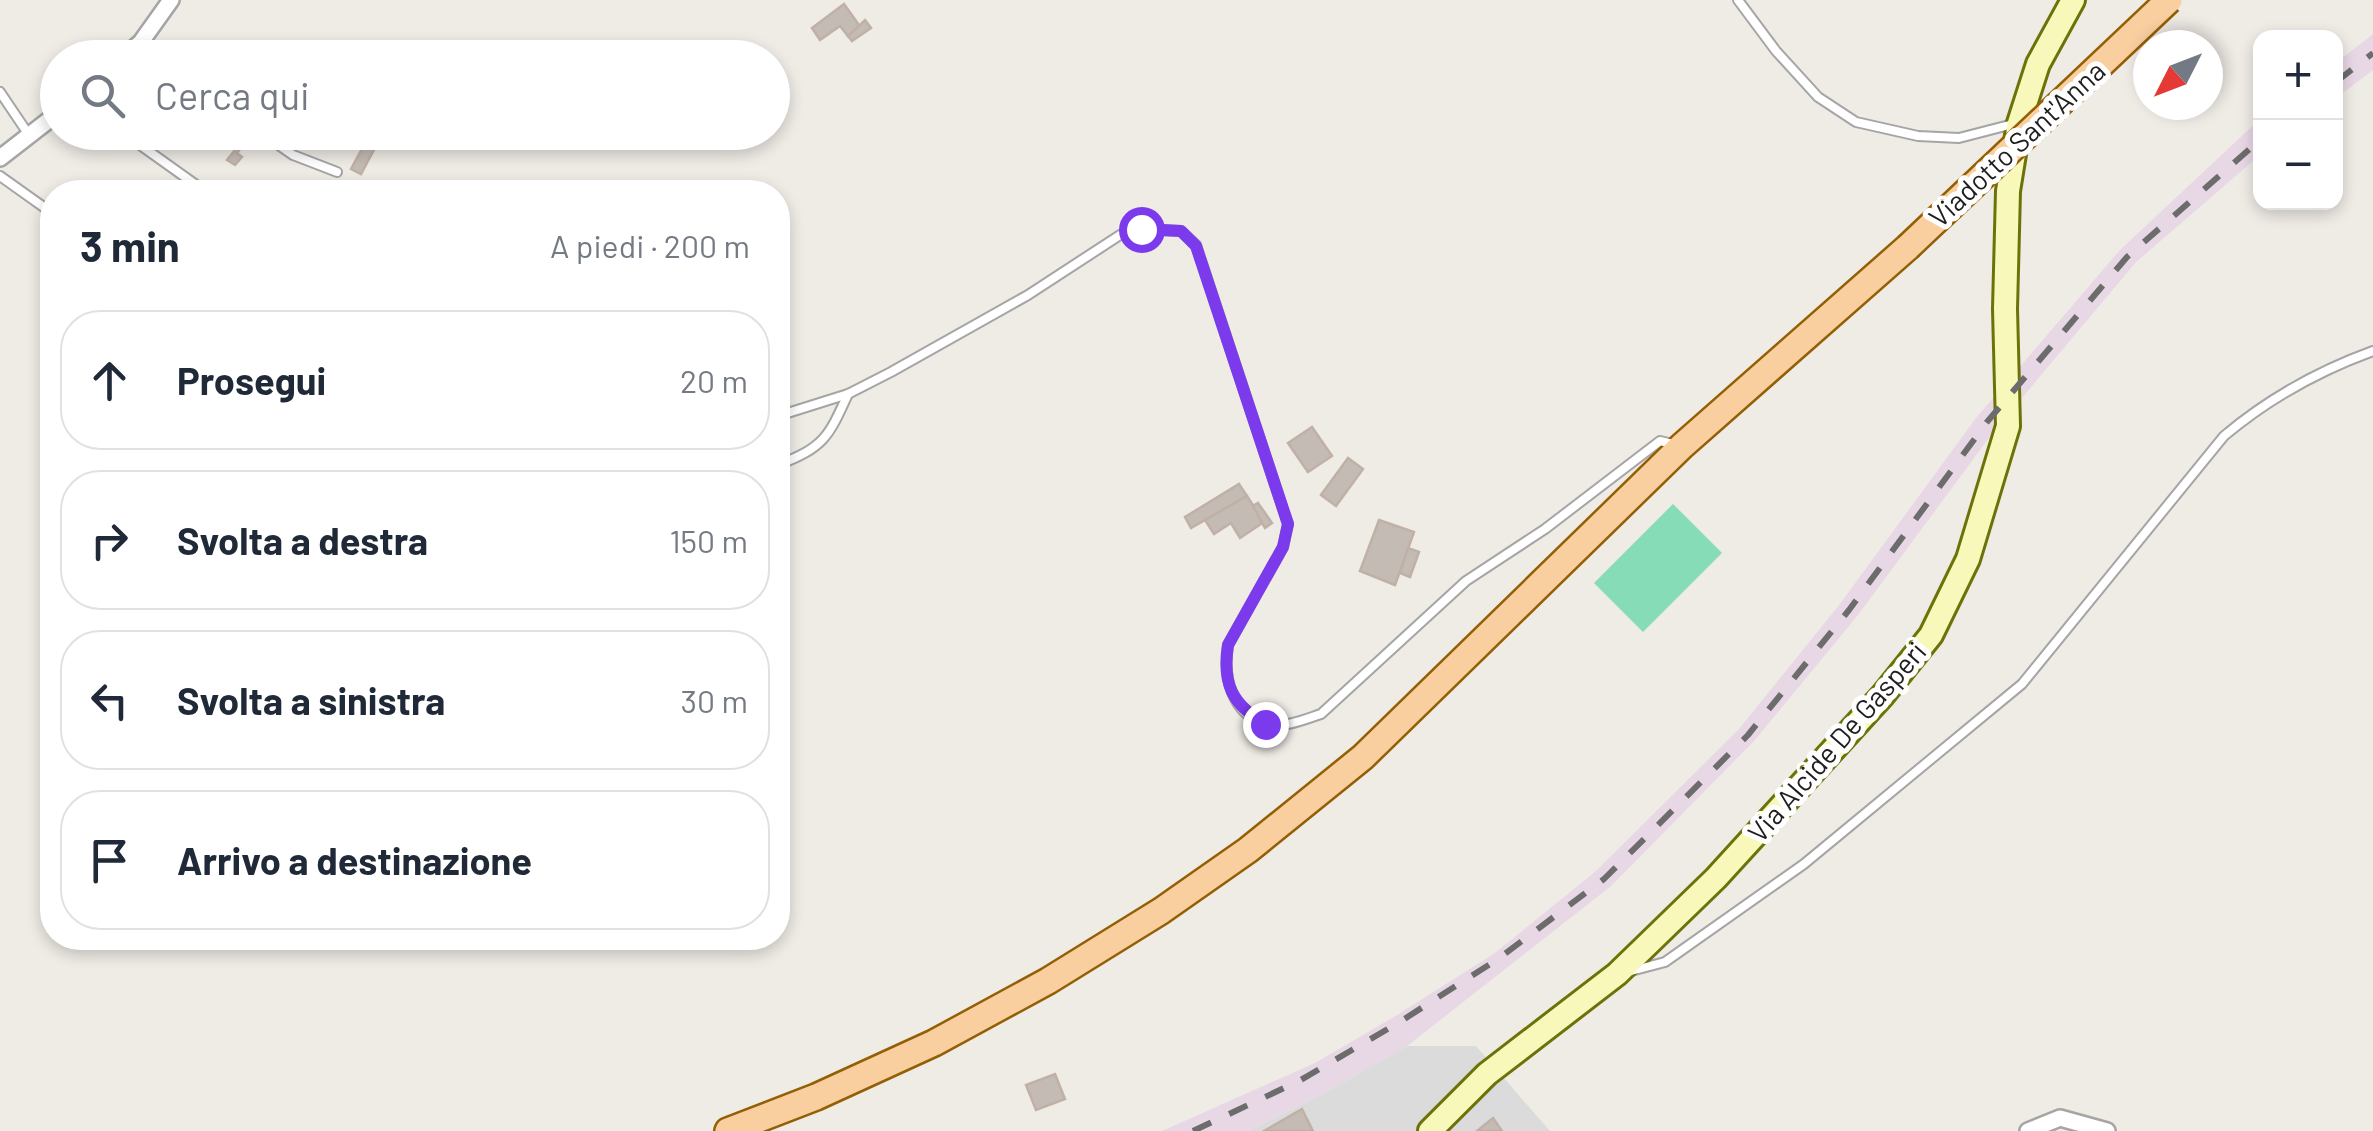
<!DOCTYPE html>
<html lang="it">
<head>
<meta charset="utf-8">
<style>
	:root { --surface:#fff; --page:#f6f6f7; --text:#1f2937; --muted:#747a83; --line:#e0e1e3 }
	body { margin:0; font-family:Barlow,sans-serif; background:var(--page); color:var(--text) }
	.controls { position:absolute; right:30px; top:30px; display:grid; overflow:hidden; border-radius:20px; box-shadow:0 5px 15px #0003 }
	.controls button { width:90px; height:90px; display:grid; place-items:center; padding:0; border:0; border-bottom:2px solid var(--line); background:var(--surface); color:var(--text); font:50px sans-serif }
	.compass { position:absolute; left:2133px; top:30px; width:90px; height:90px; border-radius:50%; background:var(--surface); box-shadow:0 5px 15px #0003; rotate:228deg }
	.stop { position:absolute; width:30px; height:30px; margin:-22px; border:8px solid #7c3aed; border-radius:50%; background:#fff }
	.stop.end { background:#7c3aed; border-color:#fff; box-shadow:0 2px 10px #0008 }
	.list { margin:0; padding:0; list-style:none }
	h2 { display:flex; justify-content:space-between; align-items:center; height:130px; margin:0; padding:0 40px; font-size:42px }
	h2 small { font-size:32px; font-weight:400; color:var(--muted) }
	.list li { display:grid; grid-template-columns:65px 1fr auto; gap:30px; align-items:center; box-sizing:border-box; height:140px; margin:0 20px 20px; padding:0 20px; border:2px solid var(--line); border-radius:40px }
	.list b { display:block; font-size:38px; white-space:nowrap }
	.list em { font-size:32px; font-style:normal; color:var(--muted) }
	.icon { flex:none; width:55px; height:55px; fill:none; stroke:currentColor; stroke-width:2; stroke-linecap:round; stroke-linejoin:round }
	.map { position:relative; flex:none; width:2373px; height:1131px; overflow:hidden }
	.search { position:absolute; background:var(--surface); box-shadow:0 5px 15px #0003; left:40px; top:40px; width:750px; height:110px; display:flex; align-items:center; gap:25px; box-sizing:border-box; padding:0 35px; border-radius:55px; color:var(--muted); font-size:38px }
	.panel { position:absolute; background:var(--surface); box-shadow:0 5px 15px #0003; left:40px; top:180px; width:750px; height:770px; border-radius:40px }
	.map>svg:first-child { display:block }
	.residential { fill:#dcdbdb }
	.industrial { fill:#e8d7e5 }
	.pitch { fill:#85dcb7 }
	.building { fill:#c4bbb4; stroke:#c0b1a7; stroke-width:2.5 }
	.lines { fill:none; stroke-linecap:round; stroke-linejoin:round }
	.service-casing { stroke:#a5a5a5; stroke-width:12 }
	.minor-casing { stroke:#a5a5a5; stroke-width:20 }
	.secondary-casing { stroke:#6b7308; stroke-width:28 }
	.primary-casing { stroke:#945f04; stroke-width:30 }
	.service { stroke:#fff; stroke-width:8 }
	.minor { stroke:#fff; stroke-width:15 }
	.secondary { stroke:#f7f8ba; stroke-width:22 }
	.primary { stroke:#f9cfa0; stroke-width:25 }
	.rail { stroke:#6c6c6c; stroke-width:6; stroke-dasharray:20 20; stroke-linecap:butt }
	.primary-bridge-casing { stroke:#945f04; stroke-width:30; stroke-linecap:butt }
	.primary-bridge { stroke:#f9cfa0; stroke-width:25 }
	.route { stroke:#7c3aed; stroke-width:12 }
	.labels { text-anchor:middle; stroke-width:10; stroke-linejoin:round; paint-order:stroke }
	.street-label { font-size:28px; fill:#1e1e1e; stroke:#fff }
</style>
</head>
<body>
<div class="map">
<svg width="2373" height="1131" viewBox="0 0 2373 1131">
	<rect width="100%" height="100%" fill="#efebe5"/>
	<path class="residential" d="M1407 1046H1476L1550 1131H1248L1330 1090Z"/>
	<g class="industrial">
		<path d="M2373 34V70L2336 98V63Z"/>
		<path d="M2260 119V155L2136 262 1994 431 1858 615 1754 741 1611 886 1407 1046 1330 1090 1248 1131H1162L1315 1063 1394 1017 1495 953 1595 872 1739 729 1840 604 1976 418 2120 250Z"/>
	</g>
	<path class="pitch" d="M1673 504 1722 553 1643 632 1594 583Z"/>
	<g class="building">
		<path d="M844 4 861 28 848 36 840 26 820 40 812 28Z"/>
		<path d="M865 20 871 28 852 41 848 36Z"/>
		<path d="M233 135 244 144 237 153 242 157 235 165 227 160 235 150 227 143Z"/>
		<path d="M357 136 376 146 361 174 351 169 364 145 356 140Z"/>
		<path d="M1312 427 1332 456 1308 472 1288 443Z"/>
		<path d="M1348 458 1363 469 1336 506 1321 495Z"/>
		<path d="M1239 484 1247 496 1191 528 1185 517Z"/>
		<path d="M1247 496 1264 522 1240 538 1231 523 1214 534 1205 520Z"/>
		<path d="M1258 503 1272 523 1265 528 1253 506Z"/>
		<path d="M1379 520 1414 532 1395 585 1360 571Z"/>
		<path d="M1408 548 1419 552 1410 577 1400 573Z"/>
		<path d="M1055 1074 1065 1099 1036 1110 1026 1085Z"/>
		<path d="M1302 1109 1313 1131H1264Z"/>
		<path d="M1493 1118 1502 1131H1477Z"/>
	</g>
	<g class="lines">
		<defs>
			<g id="service">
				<path d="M1738 0 1776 51 1818 97 1856 122 1918 136 1959 138 2017 123"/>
				<path d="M141 42 161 58"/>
				<path d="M0 92 29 135"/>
				<path d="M122 132 206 192"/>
				<path d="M260 132 293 155 337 172"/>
				<path d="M0 176 52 213"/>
				<path d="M778 416 848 394 891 372 1028 295 1120 235 1141 229 1181 231 1196 245 1288 524 1283 547 1228 645C1223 675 1231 715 1266 724 1285 728 1303 720 1321 714L1466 581 1545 529 1660 441 1673 444"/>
				<path d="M778 465C824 447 828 438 848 394"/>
				<path d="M1631 971 1665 962 1804 864 2022 684 2224 436C2268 399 2318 371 2373 351"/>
			</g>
			<g id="minor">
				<path d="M123 58 141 42 171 0"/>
				<path d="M0 158 58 113"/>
				<path d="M2028 1131 2060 1118 2107 1131"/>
			</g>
			<path id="secondary" d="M1430 1131 1487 1074 1617 974 1716 878 1883 695 1931 635 1968 559 2008 426 2005 309 2008 191 2019 123 2038 64 2073 0"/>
			<path id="primary" d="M728 1131 816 1097 934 1043 1048 981 1161 911 1248 850 1363 757 1682 446 1908 247"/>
		</defs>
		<use href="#service" class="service-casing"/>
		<use href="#minor" class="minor-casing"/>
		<use href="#secondary" class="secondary-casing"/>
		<use href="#primary" class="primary-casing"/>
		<use href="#service" class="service"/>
		<use href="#minor" class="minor"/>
		<use href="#secondary" class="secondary"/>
		<use href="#primary" class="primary"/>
		<g class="rail">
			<path d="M2336 82 2373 53"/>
			<path d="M1193 1131 1299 1081 1398 1023 1498 959 1604 879 1748 735 1849 610 1987 422 2127 257 2260 140"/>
		</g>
		<defs>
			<path id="primary-bridge" d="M1908 247 2169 0"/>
		</defs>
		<use href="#primary-bridge" class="primary-bridge-casing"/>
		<use href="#primary-bridge" class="primary-bridge"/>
	</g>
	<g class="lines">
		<path class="route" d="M1141 229 1181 231 1196 246 1288 524 1283 547 1228 645C1222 684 1232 704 1265 724"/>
	</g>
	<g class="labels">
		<g class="street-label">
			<text transform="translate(2017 144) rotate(-43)" y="10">Viadotto Sant'Anna</text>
			<text transform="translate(1837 742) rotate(-49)" y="10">Via Alcide De Gasperi</text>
		</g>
	</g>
</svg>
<div class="controls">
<button>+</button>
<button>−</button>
</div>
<svg class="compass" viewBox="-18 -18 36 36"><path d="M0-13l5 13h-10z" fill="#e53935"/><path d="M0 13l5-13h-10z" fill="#747a83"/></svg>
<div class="stop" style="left:1141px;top:229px"></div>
<div class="stop end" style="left:1265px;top:724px"></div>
<div class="search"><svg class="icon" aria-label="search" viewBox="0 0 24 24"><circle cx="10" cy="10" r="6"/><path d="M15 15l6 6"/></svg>Cerca qui</div>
<section class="panel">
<h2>3 min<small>A piedi · 200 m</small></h2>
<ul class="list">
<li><svg class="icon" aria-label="ahead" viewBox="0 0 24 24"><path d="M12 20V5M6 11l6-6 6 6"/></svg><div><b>Prosegui</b></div><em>20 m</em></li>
<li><svg class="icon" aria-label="right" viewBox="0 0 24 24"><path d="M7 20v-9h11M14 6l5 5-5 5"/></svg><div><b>Svolta a destra</b></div><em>150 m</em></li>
<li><svg class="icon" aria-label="left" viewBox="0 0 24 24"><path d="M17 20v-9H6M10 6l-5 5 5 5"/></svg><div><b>Svolta a sinistra</b></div><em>30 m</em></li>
<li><svg class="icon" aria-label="arrive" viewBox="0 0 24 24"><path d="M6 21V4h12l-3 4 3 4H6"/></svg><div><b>Arrivo a destinazione</b></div></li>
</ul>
</section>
</div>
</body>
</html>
